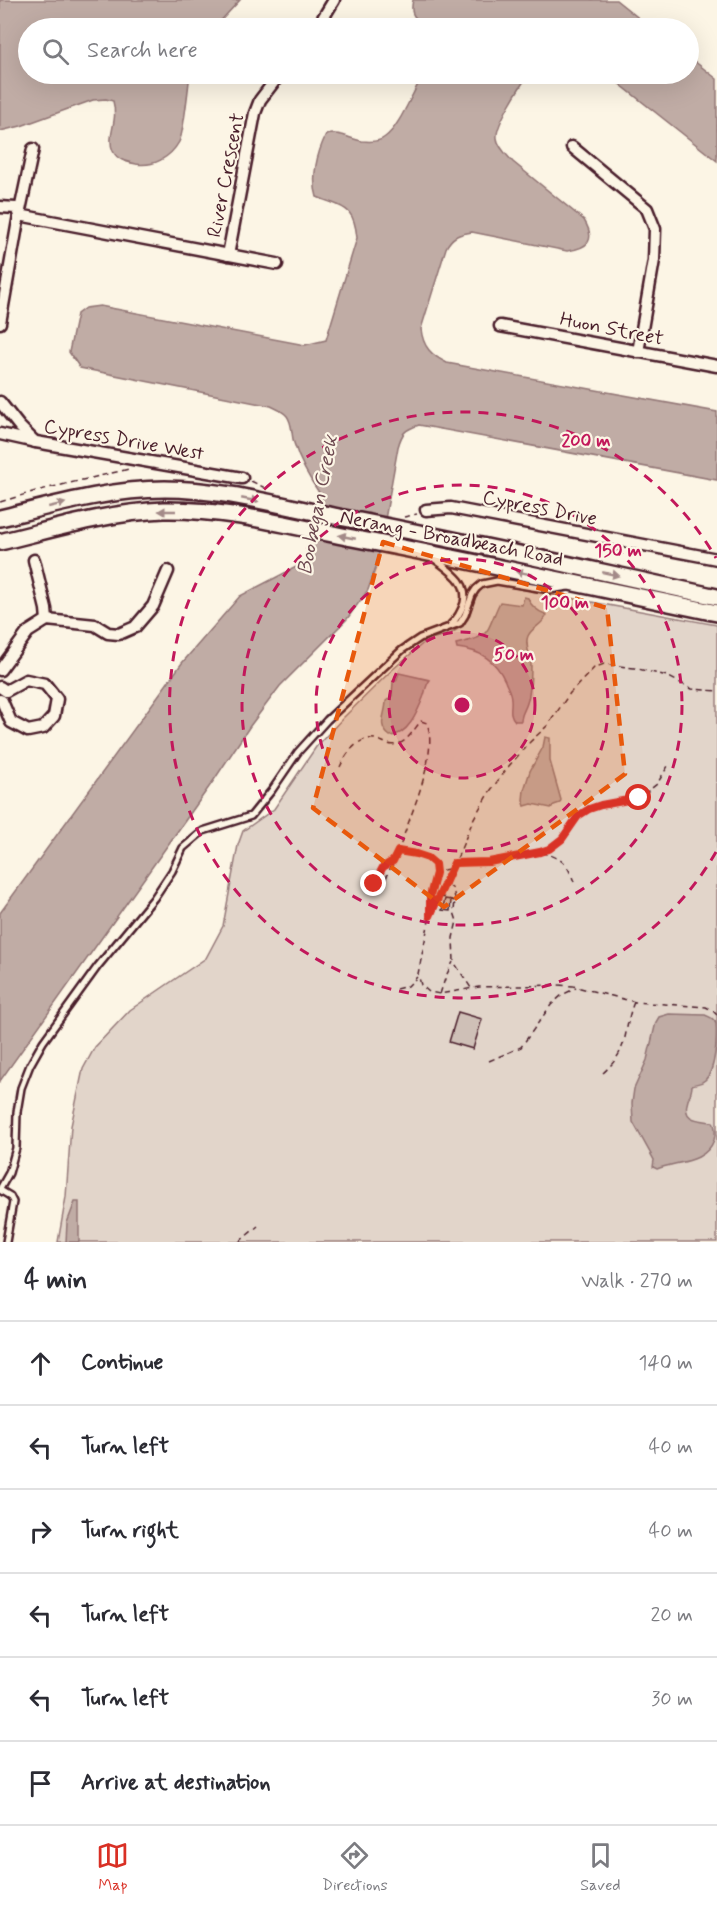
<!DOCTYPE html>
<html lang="en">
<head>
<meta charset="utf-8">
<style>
	:root { --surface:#fff; --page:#f2f2f3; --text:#2b2b33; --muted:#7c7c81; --line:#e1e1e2; --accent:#d93025 }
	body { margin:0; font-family:Mynerve,sans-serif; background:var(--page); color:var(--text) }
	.stop { position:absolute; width:18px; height:18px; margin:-14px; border:4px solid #d93025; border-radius:50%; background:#fff }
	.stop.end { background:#d93025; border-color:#fff; box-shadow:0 2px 6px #0008 }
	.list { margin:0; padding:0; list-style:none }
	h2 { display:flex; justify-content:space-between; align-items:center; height:78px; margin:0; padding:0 24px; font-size:26px }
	h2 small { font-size:20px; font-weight:400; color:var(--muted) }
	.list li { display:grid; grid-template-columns:39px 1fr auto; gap:18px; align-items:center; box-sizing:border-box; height:84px; padding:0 24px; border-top:2px solid var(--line) }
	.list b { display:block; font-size:22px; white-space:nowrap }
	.list em { font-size:20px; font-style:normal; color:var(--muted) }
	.icon { flex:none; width:33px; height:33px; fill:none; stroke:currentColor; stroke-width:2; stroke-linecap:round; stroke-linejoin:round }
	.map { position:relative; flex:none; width:717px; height:1242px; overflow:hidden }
	.search { position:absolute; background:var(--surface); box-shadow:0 6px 24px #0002; left:18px; right:18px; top:18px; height:66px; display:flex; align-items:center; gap:15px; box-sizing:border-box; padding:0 21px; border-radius:33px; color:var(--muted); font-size:22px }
	.sheet { height:582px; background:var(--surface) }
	nav { display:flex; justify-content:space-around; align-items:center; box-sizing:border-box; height:84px; border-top:2px solid var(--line); background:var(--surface); font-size:16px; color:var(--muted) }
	nav a { display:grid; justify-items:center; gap:3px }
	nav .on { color:var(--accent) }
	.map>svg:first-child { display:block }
	.green { fill:#e2d5ca; stroke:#967a7a; stroke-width:1.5 }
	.water { fill:#c0aca5; stroke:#917474; stroke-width:1.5 }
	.building { fill:#cfc0b7; stroke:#4a1f2b; stroke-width:1.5 }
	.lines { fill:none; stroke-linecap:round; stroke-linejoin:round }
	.lane-casing { stroke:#4a1f2b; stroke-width:10 }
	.street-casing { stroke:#4a1f2b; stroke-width:15 }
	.primary-casing { stroke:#4a1f2b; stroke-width:20 }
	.path { stroke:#4a1f2b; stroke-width:1.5; stroke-dasharray:6 4.5; stroke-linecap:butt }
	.lane { stroke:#fcf5e5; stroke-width:5 }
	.street { stroke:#fcf5e5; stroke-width:10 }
	.primary { stroke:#fcf5e5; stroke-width:15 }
	.oneway { fill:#a38a88 }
	.route { stroke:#d93025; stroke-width:8 }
	.marked { fill:#e8590c; fill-opacity:0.2; stroke:#e8590c; stroke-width:4.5; stroke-dasharray:12 8; stroke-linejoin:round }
	.ring { fill:none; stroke:#c2185b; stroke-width:3; stroke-dasharray:10 8 }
	.labels { text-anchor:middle; stroke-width:4.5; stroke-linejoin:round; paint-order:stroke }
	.street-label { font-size:20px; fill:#4a1f2b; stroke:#fcf5e5 }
	.water-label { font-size:21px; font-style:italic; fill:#6d4950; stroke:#fcf5e5 }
	.centre { fill:#c2185b; stroke:#fcf5e5; stroke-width:3 }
	.ring-label { font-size:18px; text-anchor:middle; font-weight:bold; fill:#c2185b; stroke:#fcf5e5; stroke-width:4.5; stroke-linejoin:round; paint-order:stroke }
</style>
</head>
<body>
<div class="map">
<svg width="717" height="1242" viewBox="0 0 717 1242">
	<rect width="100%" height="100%" fill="#fcf5e5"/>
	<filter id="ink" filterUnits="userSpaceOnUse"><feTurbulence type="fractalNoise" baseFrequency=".0167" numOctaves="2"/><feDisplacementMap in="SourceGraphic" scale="12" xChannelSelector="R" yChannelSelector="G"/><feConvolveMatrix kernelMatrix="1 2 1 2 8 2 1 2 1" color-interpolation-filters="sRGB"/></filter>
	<g filter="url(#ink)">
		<path class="green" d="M485 585H499L717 625V1242H58L66 1197 71 1126 83 1069 95 1047 130 1010 206 958 223 926 238 845 243 831 274 809 316 747 343 718 392 670 427 640 450 634 461 627 468 619 475 598Z"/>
		<g class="water">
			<path d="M0 0H240L214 28H28V74H190C188 88 184 133 179 142 170 158 153 167 136 164 127 162 117 160 113 151 106 136 119 122 113 101L106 99 93 100 21 126 0 131Z"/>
			<path d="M413 0H616L651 28H426C416 18 409 16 413 0Z"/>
			<path d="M689 57 717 79V161L607 74H688Z"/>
			<path d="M424 74H529C521 85 495 125 497 138 498 147 507 155 513 162L584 220C596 240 589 248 567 251L472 232C459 234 452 236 446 248L421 329C423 347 431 355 447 363L717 412V480L419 425C404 430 402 433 398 447L377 564 368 590 347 619 280 686 250 726 214 780 0 1081V913L182 663 240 596 306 562 322 497C310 480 300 463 294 443 291 434 293 424 287 416 283 411 277 409 271 406L80 368 69 352 77 314 85 308 100 306 305 345 326 340 357 238C354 205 343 208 317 197 311 178 317 153 326 135 340 131 349 139 362 141 370 142 379 142 385 137 400 127 413 90 424 74Z"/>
			<path d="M524 597 528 598C531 607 539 612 547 615 542 626 532 627 528 636 524 645 531 655 531 665 531 677 531 691 527 703 525 710 521 714 521 721H515C508 713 512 708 511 699 511 692 507 687 505 681 496 660 480 650 457 648L456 644C493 636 485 633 500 602L522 605Z"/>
			<path d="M399 673 430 680C425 686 426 691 423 698 417 713 408 735 390 736 376 725 386 715 386 701L392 696 393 681H396Z"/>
			<path d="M545 737 550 738V761L561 800 560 803 554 805 551 808 532 804 525 806 523 800 524 790 530 771 543 747Z"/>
			<path d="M669 1014 705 1015C710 1017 715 1019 716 1024 717 1037 716 1070 705 1080 701 1084 697 1083 692 1085 692 1091 690 1095 688 1100 681 1121 698 1120 713 1122 716 1128 716 1133 714 1140 705 1164 676 1161 657 1169L653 1167 654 1160 633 1122 632 1103 634 1089 647 1060 656 1022 659 1017Z"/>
			<path d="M75 1202H79V1242H66L67 1223Z"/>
		</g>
		<g class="building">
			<path d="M445 899 451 900 450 911 442 910Z"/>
			<path d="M458 1012 482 1019 473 1049 449 1042Z"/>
		</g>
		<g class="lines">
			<defs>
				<g id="lane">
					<path d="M436 560C451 572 469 582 464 603 461 612 458 618 451 624"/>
					<path d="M0 1189 9 1173 16 1148 17 1112 21 1088 30 1065 43 1042 98 966 154 898 172 871 183 848 203 831 251 816 272 790 298 752 327 720 402 650 420 638 460 623 465 615 472 595 476 589 482 584 497 581 550 590 568 587"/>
					<path d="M0 1190 10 1196 13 1202 6 1242"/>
				</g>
				<g id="street">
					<path d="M317 28 334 0"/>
					<path d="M572 147 647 209 655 229 654 260 638 352"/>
					<path d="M0 207 16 208 19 215 277 264"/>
					<path d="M228 255 255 113 260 100 280 74"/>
					<path d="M0 323 19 215 33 149"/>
					<path d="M500 326 717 366"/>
					<path d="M0 402 19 426 35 442"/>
					<path d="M0 434 36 442 242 478"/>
					<path d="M426 510 451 508 717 559"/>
					<path d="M34 560 46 609 47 620"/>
					<path d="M0 670 28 632 47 620 95 625 108 633 119 634 135 627 153 606 168 571"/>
					<path d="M0 687 6 691 26 680 45 684 57 699 54 716 43 728 28 731 11 722 2 701 0 700"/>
				</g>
				<g id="primary">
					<path d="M0 518C54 505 109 489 165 489 223 489 282 506 339 517 466 541 591 570 717 597"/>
					<path d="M0 542C54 529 109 512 164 510 229 509 294 527 357 539 477 562 597 588 717 613"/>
				</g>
			</defs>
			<use href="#lane" class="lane-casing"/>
			<use href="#street" class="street-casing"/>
			<use href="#primary" class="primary-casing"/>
			<g class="path">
				<path d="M251 481 265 488"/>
				<path d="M0 502 36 491 129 469"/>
				<path d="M404 517 417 514"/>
				<path d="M340 767C346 754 358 736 375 739 384 741 388 747 398 744 408 741 414 729 421 721L427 723C439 756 409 816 399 850"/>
				<path d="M541 852C562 859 567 862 574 882"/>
				<path d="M393 861C381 867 377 875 373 887L375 889H380L383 885 398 851C411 851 426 855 435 864L436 873 430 896V916L418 974 421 985 429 992 440 994 479 987 558 985 573 986 635 1002 706 1007 713 1011 717 1015"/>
				<path d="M455 863 489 862 549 849 562 839 578 816 601 805 639 798 657 784 668 766"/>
				<path d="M442 870 450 869"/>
				<path d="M448 885 453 889 455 898 454 912 457 921 453 938 454 962 471 988"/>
				<path d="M439 896 455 901"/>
				<path d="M430 915 437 899 448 880 474 818 488 794 508 767 530 742 548 725 570 693 594 668 604 664 634 668 667 676 692 689 717 691"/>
				<path d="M396 989 408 986 417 977"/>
				<path d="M440 994 446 976 453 962"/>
				<path d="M489 1061 521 1047 551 1005 562 995 576 988"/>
				<path d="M603 1073C631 1048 622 1032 634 1002"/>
				<path d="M239 1242 258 1226"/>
			</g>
			<use href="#lane" class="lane"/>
			<use href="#street" class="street"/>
			<use href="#primary" class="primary"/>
		</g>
		<defs><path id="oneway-solid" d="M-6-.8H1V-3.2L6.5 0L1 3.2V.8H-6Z" transform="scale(1.5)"/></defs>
		<g class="oneway">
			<use href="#oneway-solid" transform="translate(250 500) rotate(11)"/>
			<use href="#oneway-solid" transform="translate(57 505) rotate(-13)"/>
			<use href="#oneway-solid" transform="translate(167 511) rotate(180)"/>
			<use href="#oneway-solid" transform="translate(347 537) rotate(-169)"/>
			<use href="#oneway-solid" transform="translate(524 573) rotate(-168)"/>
			<use href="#oneway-solid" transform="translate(611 574) rotate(12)"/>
		</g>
	</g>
	<g class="lines" filter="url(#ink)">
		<path class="route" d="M374 884 383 867 393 861 398 851 416 854 428 858 435 864 436 873 430 896V916L454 863 489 862 540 852 549 849 562 839 578 816 589 809 601 805 639 798"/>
	</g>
	<path class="marked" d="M383 542 607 608 625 774 444 907 313 808Z"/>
	<circle cx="462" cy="705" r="73" fill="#c2185b" fill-opacity=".12"/>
	<g class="ring">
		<circle cx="462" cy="705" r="73"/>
		<circle cx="462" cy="705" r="146"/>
		<circle cx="462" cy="705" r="220"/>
		<path d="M716 852A293 293 0 1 1 716 558"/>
	</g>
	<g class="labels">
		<g class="street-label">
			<text transform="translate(225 175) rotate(-79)" y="7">River Crescent</text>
			<text transform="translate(612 328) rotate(11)" y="7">Huon Street</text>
			<text transform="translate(124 439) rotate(10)" y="7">Cypress Drive West</text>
			<text transform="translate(540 507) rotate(11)" y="7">Cypress Drive</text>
			<text transform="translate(452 537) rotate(11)" y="7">Nerang - Broadbeach Road</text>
		</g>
		<g class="water-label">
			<text transform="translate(317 505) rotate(-79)" y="7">Boobegan Creek</text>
		</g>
	</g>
	<circle cx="462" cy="705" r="9" class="centre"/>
	<g class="ring-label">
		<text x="586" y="446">200 m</text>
		<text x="618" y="556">150 m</text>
		<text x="565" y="608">100 m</text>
		<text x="514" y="660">50 m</text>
	</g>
</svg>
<div class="stop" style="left:639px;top:798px"></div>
<div class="stop end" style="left:374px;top:884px"></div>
<div class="search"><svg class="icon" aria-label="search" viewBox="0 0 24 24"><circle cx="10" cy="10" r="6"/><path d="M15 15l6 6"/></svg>Search here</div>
</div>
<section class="sheet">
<h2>4 min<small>Walk · 270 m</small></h2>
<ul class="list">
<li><svg class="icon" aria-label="ahead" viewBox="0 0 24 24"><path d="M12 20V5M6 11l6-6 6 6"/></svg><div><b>Continue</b></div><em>140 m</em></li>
<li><svg class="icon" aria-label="left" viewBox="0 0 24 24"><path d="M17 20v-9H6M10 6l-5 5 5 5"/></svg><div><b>Turn left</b></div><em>40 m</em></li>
<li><svg class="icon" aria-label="right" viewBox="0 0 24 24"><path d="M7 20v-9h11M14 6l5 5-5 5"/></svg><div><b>Turn right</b></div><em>40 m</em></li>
<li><svg class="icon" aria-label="left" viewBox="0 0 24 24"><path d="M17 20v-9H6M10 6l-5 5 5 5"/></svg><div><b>Turn left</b></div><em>20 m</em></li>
<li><svg class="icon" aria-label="left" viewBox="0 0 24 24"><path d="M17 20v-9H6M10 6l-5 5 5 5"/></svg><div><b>Turn left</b></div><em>30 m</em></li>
<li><svg class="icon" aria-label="arrive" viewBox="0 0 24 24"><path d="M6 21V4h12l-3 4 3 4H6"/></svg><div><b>Arrive at destination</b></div></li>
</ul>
</section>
<nav>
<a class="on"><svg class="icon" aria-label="map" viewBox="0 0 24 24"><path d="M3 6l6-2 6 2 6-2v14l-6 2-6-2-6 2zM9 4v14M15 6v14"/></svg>Map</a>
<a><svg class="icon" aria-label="directions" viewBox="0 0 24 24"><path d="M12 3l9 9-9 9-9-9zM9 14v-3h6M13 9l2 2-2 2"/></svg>Directions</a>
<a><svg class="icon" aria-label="saved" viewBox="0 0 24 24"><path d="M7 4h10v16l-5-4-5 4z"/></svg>Saved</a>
</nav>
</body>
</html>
